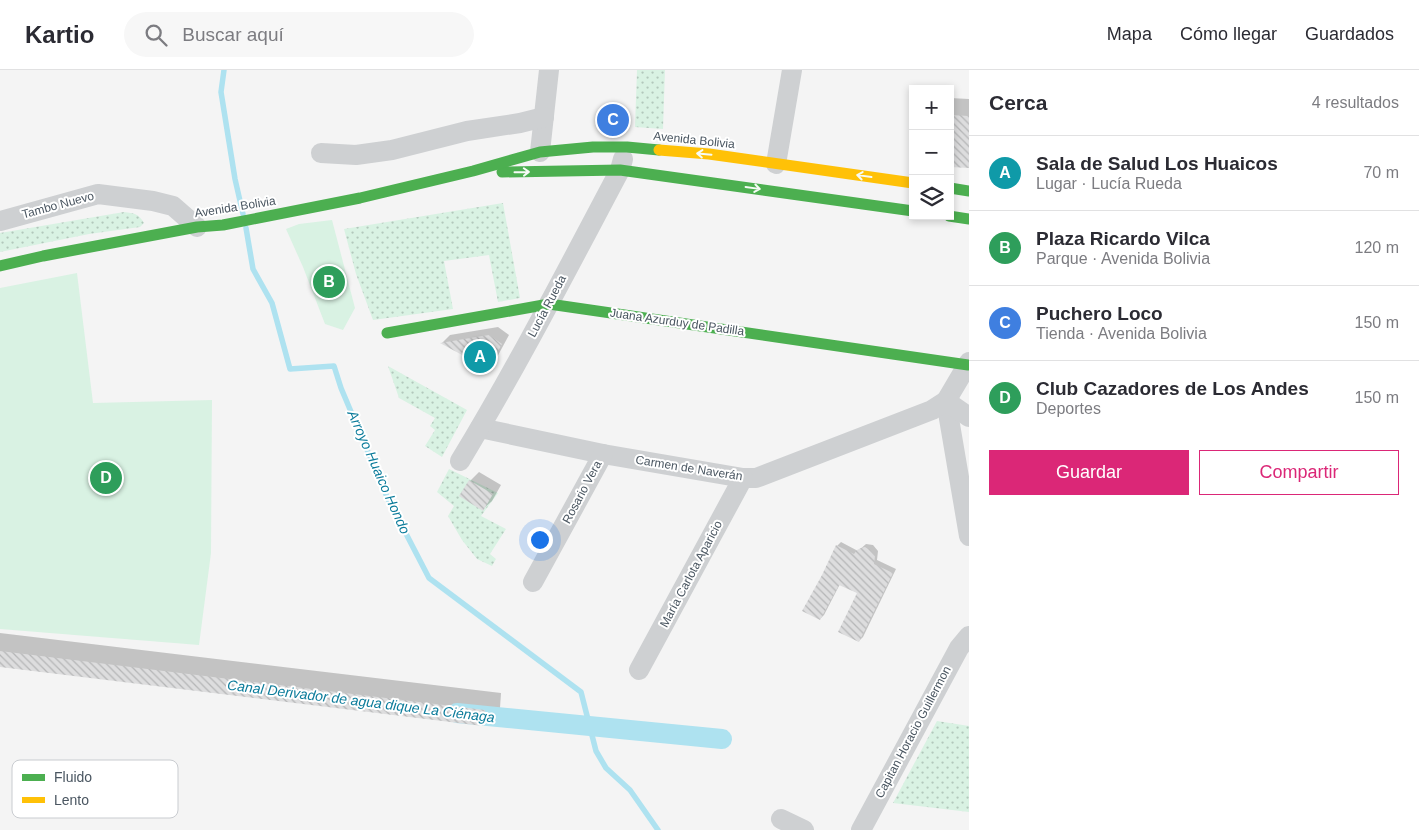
<!DOCTYPE html>
<html lang="es">
<head>
<meta charset="utf-8">
<style>
	:root { --surface:#fff; --page:#f7f7f7; --text:#2b2b33; --muted:#7c7c81; --line:#e1e1e2; --accent:#db2777 }
	body { margin:0; font-family:Arial,sans-serif; background:var(--page); color:var(--text) }
	.controls { position:absolute; right:15px; top:15px; display:grid; overflow:hidden; border-radius:0px; box-shadow:0 2px 8px #0003 }
	.controls button { width:45px; height:45px; display:grid; place-items:center; padding:0; border:0; border-bottom:1px solid var(--line); background:var(--surface); color:var(--text); font:25px sans-serif }
	.you { position:absolute; left:539px; top:469px; width:18px; height:18px; margin:-12px; border:4px solid #fff; border-radius:50%; background:#1a73e8; box-shadow:0 0 0 8px #1a73e833 }
	.badge { display:grid; place-items:center; width:32px; height:32px; border-radius:50%; background:var(--accent); color:#fff; font-size:16px; font-weight:700 }
	.pin { position:absolute; translate:-50% -50%; border:2px solid #fff; box-shadow:0 1px 5px #0006 }
	.list { margin:0; padding:0; list-style:none }
	h2 { display:flex; justify-content:space-between; align-items:center; height:65px; margin:0; padding:0 20px; font-size:21px }
	h2 small { font-size:16px; font-weight:400; color:var(--muted) }
	.list li { display:grid; grid-template-columns:32px 1fr auto; gap:15px; align-items:center; box-sizing:border-box; height:75px; padding:0 20px; border-top:1px solid var(--line) }
	.list b { display:block; font-size:19px; white-space:nowrap }
	.list p { margin:0; font-size:16px; white-space:nowrap; color:var(--muted) }
	.list em { font-size:16px; font-style:normal; color:var(--muted) }
	.actions { display:flex; gap:10px; padding:15px 20px }
	.actions a { flex:1; padding:11px 0; border:1px solid var(--accent); border-radius:0px; text-align:center; font-size:18px; color:var(--accent) }
	.actions .main { background:var(--accent); color:#fff }
	.icon { flex:none; width:28px; height:28px; fill:none; stroke:currentColor; stroke-width:2; stroke-linecap:round; stroke-linejoin:round }
	.map { position:relative; flex:none; width:969px; height:760px; overflow:hidden }
	header { display:flex; align-items:center; gap:30px; box-sizing:border-box; height:70px; padding:0 25px; background:var(--surface); border-bottom:1px solid var(--line) }
	header strong { font-size:24px }
	nav { display:flex; gap:28px; margin-inline-start:auto; font-size:18px }
	.search { width:350px; height:45px; background:var(--page); display:flex; align-items:center; gap:12px; box-sizing:border-box; padding:0 18px; border-radius:28px; color:var(--muted); font-size:19px }
	main { display:flex }
	aside { flex:1; background:var(--surface) }
	.map>svg:first-child { display:block }
	.grass { fill:url(#grass-dots) }
	.park { fill:#d9f2e3 }
	.shadow { fill:#0003 }
	.lines { fill:none; stroke-linecap:round; stroke-linejoin:round }
	.stream { stroke:#aee2f0; stroke-width:5.5 }
	.canal { stroke:#aee2f0; stroke-width:20 }
	.building { fill:url(#building-back-hatch) }
	.street { stroke:#ced0d2; stroke-width:20 }
	.fast { stroke:#4caf50; stroke-width:11 }
	.slow { stroke:#ffc107; stroke-width:11 }
	.oneway { stroke:#f6fbf6 }
	.labels { text-anchor:middle; stroke-width:4; stroke-linejoin:round; paint-order:stroke }
	.street-label { font-size:12px; fill:#4a5661; stroke:#fff }
	.water-label { font-size:14px; font-style:italic; fill:#0c7c9b; stroke:#fff }
	.key { fill:#fff; stroke:#c9ccd0; stroke-width:1 }
	.key-label { font-size:14px; fill:#4a5661 }
</style>
</head>
<body>
<header>
<strong>Kartio</strong>
<div class="search"><svg class="icon" aria-label="search" viewBox="0 0 24 24"><circle cx="10" cy="10" r="6"/><path d="M15 15l6 6"/></svg>Buscar aquí</div>
<nav><a>Mapa</a><a>Cómo llegar</a><a>Guardados</a></nav>
</header>
<main>
<div class="map">
<svg width="969" height="760" viewBox="0 0 969 760">
	<defs>
		<pattern id="grass-dots" width="8" height="8" patternUnits="userSpaceOnUse" patternTransform="scale(1.25)"><rect width="8" height="8" fill="#d9f2e3"/><path d="M2 2h.1M6 6h.1" fill="none" stroke="#b2c7bb" stroke-width="1.8" stroke-linecap="round"/></pattern>
		<pattern id="building-back-hatch" width="6" height="6" patternUnits="userSpaceOnUse" patternTransform="scale(1.25)"><rect width="6" height="6" fill="#ddddde"/><path d="M-1 5l2 2M0 0l6 6M5-1l2 2" fill="none" stroke="#b5b6b7"/></pattern>
	</defs>
	<rect width="100%" height="100%" fill="#f4f4f4"/>
	<g class="grass">
		<path d="M637 0H665L663 59 635 57Z"/>
		<path d="M503 133 520 228 498 232 489 185 444 191 453 239 373 250 356 204 344 159Z"/>
		<path d="M124 142C134 143 139 144 144 153L140 157 89 164 0 182V163Z"/>
		<path d="M388 296 467 340 442 387 425 376 435 360 430 356 435 348 399 328Z"/>
		<path d="M449 399 498 423 481 446 506 459 490 484 496 489 492 496 477 489 462 470 448 446 454 436 437 422Z"/>
		<path d="M937 651 969 656V742L893 733Z"/>
	</g>
	<g class="park">
		<path d="M332 150 355 238 343 260 325 254 303 197 286 159 299 154Z"/>
		<path d="M77 203 93 333 212 330 211 483 199 575 0 559V218Z"/>
	</g>
	<g class="shadow">
		<path d="M950 28 969 29V97L950 96Z"/>
		<path d="M498 257 509 265 496 289 488 298 442 273 450 265Z"/>
		<path d="M479 402 501 415 492 431 483 439 470 411Z"/>
		<path d="M841 472 858 481 866 474 873 475 878 481 877 490 896 499 863 567 859 571 858 523 840 514 824 545 820 549 837 476Z"/>
		<path d="M0 563 501 623 500 638 483 655 0 596Z"/>
	</g>
	<g class="lines">
		<g class="stream">
			<path d="M224 0 221 22 235 109 243 144"/>
			<path d="M246 158 253 199 272 233 290 299 334 296 341 318 387 427 429 508 581 622 596 681 606 698 630 720 658 760"/>
		</g>
		<path class="canal" d="M457 643 722 669"/>
	</g>
	<g class="building">
		<path d="M950 45 969 46V98L950 97Z"/>
		<path d="M489 265 502 274 488 299 440 273Z"/>
		<path d="M469 410 493 424 483 441 459 426Z"/>
		<path d="M836 475 854 484 857 480 861 478 865 477 869 479 875 486 874 494 893 503 859 572 838 562 857 523 839 515 820 550 802 541 822 505Z"/>
		<path d="M0 581 485 640 483 656 0 597Z"/>
	</g>
	<g class="lines">
		<g class="street">
			<path d="M540 82 549 0"/>
			<path d="M321 83 356 85 392 80 467 61 520 53 544 47"/>
			<path d="M776 94 792 0"/>
			<path d="M0 151 98 124 153 131 173 136 197 157"/>
			<path d="M969 292 946 331 969 466"/>
			<path d="M480 358 603 384 743 408H756L932 340 946 331 969 347"/>
			<path d="M460 391C517 297 568 198 620 100L623 89"/>
			<path d="M533 512 603 384"/>
			<path d="M639 600 743 408"/>
			<path d="M781 749 804 760"/>
			<path d="M861 760 959 578 969 566"/>
		</g>
		<g class="fast">
			<path d="M502 102 620 100 913 141"/>
			<path d="M950 118 969 121"/>
			<path d="M949 146 969 149"/>
			<path d="M0 196 43 186 197 157 223 155 360 128 473 101 540 82 593 77H627L659 80"/>
			<path d="M387 263 549 234 968 295"/>
		</g>
		<path class="slow" d="M659 80 709 84 913 113"/>
	</g>
	<defs><path id="oneway-shaft" d="M-6 0H5M1.5-3L5.5 0L1.5 3" fill="none" stroke-width="1.6" stroke-linecap="round" stroke-linejoin="round" transform="scale(1.25)"/></defs>
	<g class="oneway">
		<use href="#oneway-shaft" transform="translate(704 84) rotate(-175)"/>
		<use href="#oneway-shaft" transform="translate(522 102) rotate(-1)"/>
		<use href="#oneway-shaft" transform="translate(864 106) rotate(-172)"/>
		<use href="#oneway-shaft" transform="translate(753 118) rotate(8)"/>
	</g>
	<g class="labels">
		<g class="street-label">
			<text transform="translate(694 70) rotate(6)" y="4">Avenida Bolivia</text>
			<text transform="translate(58 135) rotate(-15)" y="4">Tambo Nuevo</text>
			<text transform="translate(235 137) rotate(-9)" y="4">Avenida Bolivia</text>
			<text transform="translate(547 236) rotate(-62)" y="4">Lucía Rueda</text>
			<text transform="translate(677 252) rotate(8)" y="4">Juana Azurduy de Padilla</text>
			<text transform="translate(689 398) rotate(9)" y="4">Carmen de Naverán</text>
			<text transform="translate(582 422) rotate(-62)" y="4">Rosario Vera</text>
			<text transform="translate(691 504) rotate(-62)" y="4">María Carlota Aparicio</text>
			<text transform="translate(913 662) rotate(-62)" y="4">Capitan Horacio Guillermon</text>
		</g>
		<g class="water-label">
			<text transform="translate(379 402) rotate(66)" y="5">Arroyo Huaico Hondo</text>
			<text transform="translate(361 631) rotate(7)" y="5">Canal Derivador de agua dique La Ciénaga</text>
		</g>
	</g>
	<rect x="12" y="690" width="166" height="58" rx="8" class="key"/>
	<rect x="22" y="704" width="23" height="7" fill="#4caf50"/>
	<rect x="22" y="727" width="23" height="6" fill="#ffc107"/>
	<g class="key-label">
		<text x="54" y="712">Fluido</text>
		<text x="54" y="735">Lento</text>
	</g>
</svg>
<div class="controls">
<button>+</button>
<button>−</button>
<button><svg class="icon" aria-label="layers" viewBox="0 0 24 24"><path d="M12 4l9 5-9 5-9-5zM3 14l9 5 9-5"/></svg></button>
</div>
<div class="you"></div>
<div class="pin badge" style="left:480px;top:287px;background:#0f9aa8">A</div>
<div class="pin badge" style="left:329px;top:212px;background:#2e9e5b">B</div>
<div class="pin badge" style="left:613px;top:50px;background:#3f7fe0">C</div>
<div class="pin badge" style="left:106px;top:408px;background:#2e9e5b">D</div>
</div>
<aside>
<h2>Cerca<small>4 resultados</small></h2>
<ul class="list">
<li><span class="badge" style="background:#0f9aa8">A</span><div><b>Sala de Salud Los Huaicos</b><p>Lugar · Lucía Rueda</p></div><em>70 m</em></li>
<li><span class="badge" style="background:#2e9e5b">B</span><div><b>Plaza Ricardo Vilca</b><p>Parque · Avenida Bolivia</p></div><em>120 m</em></li>
<li><span class="badge" style="background:#3f7fe0">C</span><div><b>Puchero Loco</b><p>Tienda · Avenida Bolivia</p></div><em>150 m</em></li>
<li><span class="badge" style="background:#2e9e5b">D</span><div><b>Club Cazadores de Los Andes</b><p>Deportes</p></div><em>150 m</em></li>
</ul>
<div class="actions"><a class="main">Guardar</a><a>Compartir</a></div>
</aside>
</main>
</body>
</html>
